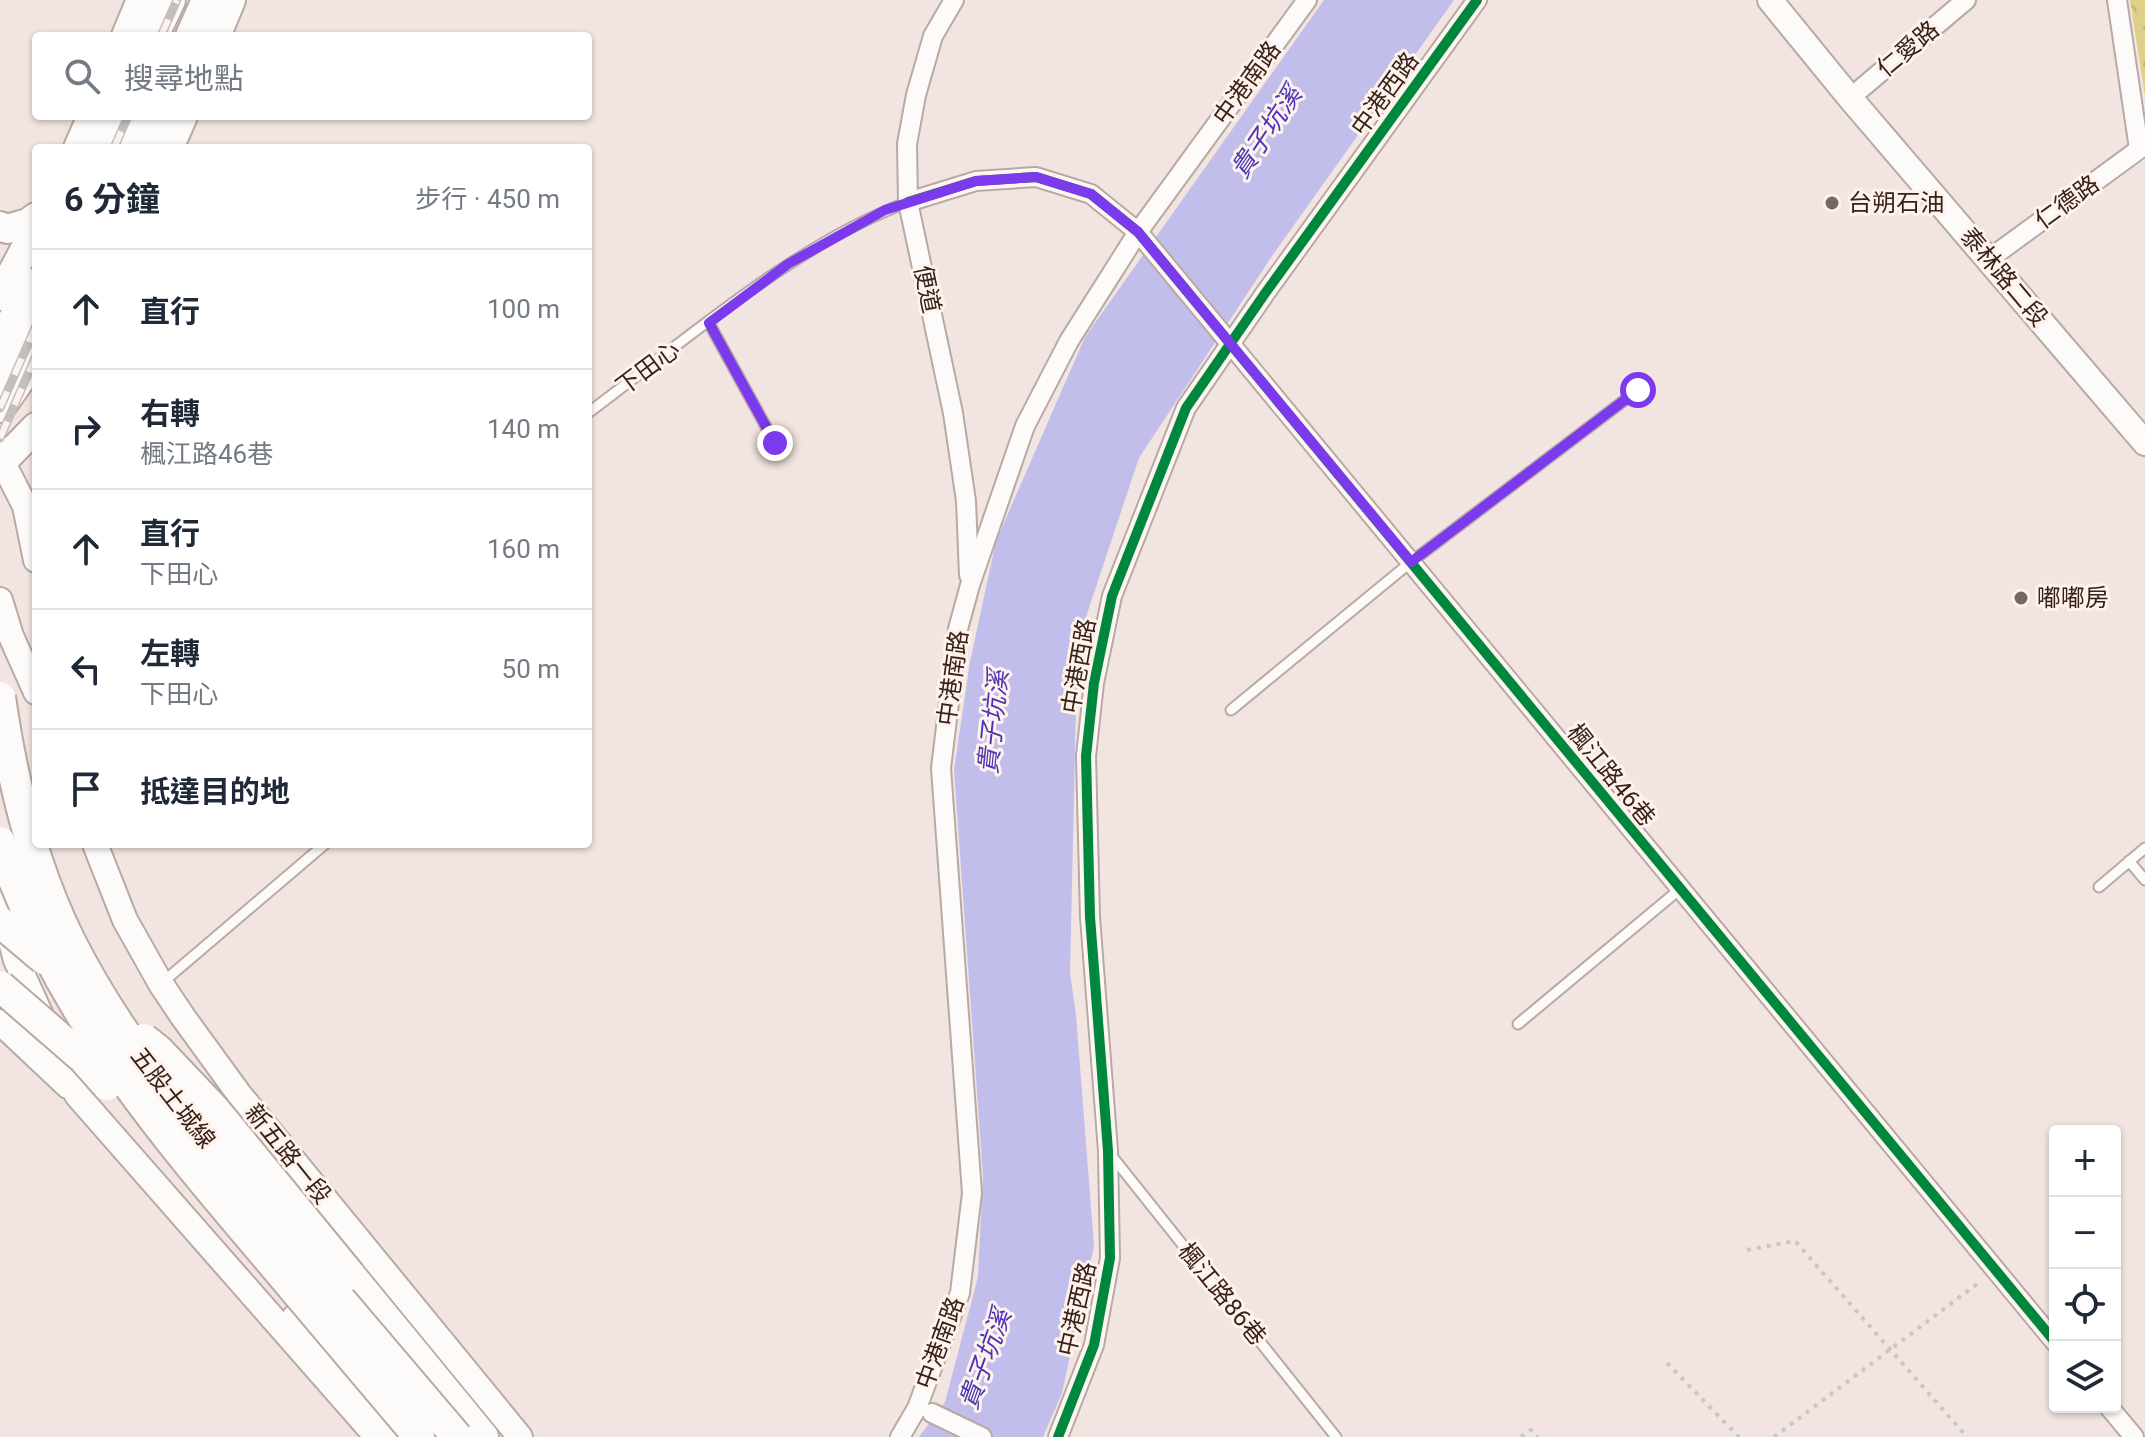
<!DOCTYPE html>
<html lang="zh-TW">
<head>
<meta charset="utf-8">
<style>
	:root { --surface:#fff; --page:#f6f6f7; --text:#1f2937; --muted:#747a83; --line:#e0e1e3 }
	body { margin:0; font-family:Roboto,"Noto Sans TC",sans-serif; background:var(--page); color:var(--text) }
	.controls { position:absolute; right:24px; bottom:24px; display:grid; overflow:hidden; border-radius:8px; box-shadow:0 2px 6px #0004 }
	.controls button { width:72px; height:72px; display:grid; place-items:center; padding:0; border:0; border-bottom:2px solid var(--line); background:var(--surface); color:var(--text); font:40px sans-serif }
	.stop { position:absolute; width:24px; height:24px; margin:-18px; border:6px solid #7c3aed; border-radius:50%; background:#fff }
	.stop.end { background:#7c3aed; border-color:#fff; box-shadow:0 2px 8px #0008 }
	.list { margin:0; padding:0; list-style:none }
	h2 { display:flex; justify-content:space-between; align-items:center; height:104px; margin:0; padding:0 32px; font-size:34px }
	h2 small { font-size:26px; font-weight:400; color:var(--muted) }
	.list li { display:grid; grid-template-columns:52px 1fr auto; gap:24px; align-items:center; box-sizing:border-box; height:120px; padding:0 32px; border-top:2px solid var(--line) }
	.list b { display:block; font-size:30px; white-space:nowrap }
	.list p { margin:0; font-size:26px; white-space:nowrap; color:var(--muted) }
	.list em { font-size:26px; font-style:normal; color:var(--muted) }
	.icon { flex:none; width:44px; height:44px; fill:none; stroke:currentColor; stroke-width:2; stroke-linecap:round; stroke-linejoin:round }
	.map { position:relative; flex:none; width:2145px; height:1437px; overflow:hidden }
	.search { position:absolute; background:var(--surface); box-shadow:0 2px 6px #0004; left:32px; top:32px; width:560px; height:88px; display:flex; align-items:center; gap:20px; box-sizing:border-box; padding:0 28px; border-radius:8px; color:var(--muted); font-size:30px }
	.panel { position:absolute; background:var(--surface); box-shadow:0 2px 6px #0004; left:32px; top:144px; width:560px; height:704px; border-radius:8px }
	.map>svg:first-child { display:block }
	.park { fill:url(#park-crowns) }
	.water { fill:#c1beeb }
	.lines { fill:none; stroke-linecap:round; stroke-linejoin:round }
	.service-casing { stroke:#b9a9a3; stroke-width:13 }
	.minor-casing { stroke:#b9a9a3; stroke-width:22 }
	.secondary-casing { stroke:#b9a9a3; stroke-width:28 }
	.primary-casing { stroke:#b9a9a3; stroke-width:32 }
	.trunk-casing { stroke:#b9a9a3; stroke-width:34 }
	.path { stroke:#ccc6c3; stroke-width:4; stroke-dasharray:4 6; stroke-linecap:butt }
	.service { stroke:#fdfbfa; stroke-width:9 }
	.minor { stroke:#fdfbfa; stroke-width:18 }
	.secondary { stroke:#fdfbfa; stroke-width:24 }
	.primary { stroke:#fdfbfa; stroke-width:28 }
	.trunk { stroke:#fdfbfa; stroke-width:30 }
	.rail-casing { stroke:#c4bfbd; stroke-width:9 }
	.rail { stroke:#fef2ed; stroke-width:6; stroke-dasharray:18; stroke-linecap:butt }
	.trunk-bridge-casing { stroke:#b9a9a3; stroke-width:34; stroke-linecap:butt }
	.trunk-bridge { stroke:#fdfbfa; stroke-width:30 }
	.cycleway-casing { stroke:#fef2ed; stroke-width:15 }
	.cycleway { stroke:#00873e; stroke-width:10 }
	.route { stroke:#7c3aed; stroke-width:10 }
	.poi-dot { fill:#78655e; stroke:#fef2ed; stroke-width:3 }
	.labels { text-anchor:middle; stroke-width:6; stroke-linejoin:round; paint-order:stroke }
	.street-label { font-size:24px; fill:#372118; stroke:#fef2ed }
	.poi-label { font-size:24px; fill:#372118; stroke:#fef2ed; text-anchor:start }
	.water-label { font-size:26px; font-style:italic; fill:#4c35b5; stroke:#fef2ed }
</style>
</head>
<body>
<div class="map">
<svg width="2145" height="1437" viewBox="0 0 2145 1437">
	<defs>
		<pattern id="park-crowns" width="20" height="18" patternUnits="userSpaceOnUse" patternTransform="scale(2)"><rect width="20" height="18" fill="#ded089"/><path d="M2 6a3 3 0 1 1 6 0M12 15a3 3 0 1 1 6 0" fill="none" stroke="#bfb276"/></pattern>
	</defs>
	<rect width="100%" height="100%" fill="#f2e4e0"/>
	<path class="park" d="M2130 0H2145V96Z"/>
	<path class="water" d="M1324 0H1454L1272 256 1139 458 1085 620 1076 706 1070 973 1076 1015 1094 1246 1062 1393 1043 1437H919L945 1402 978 1277 983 1176 954 770 970 662 996 541 1085 337Z"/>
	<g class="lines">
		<defs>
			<g id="service">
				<path d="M709 323 775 443"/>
				<path d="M588 413C686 340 794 245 908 202"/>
				<path d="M1231 710 1411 562 1638 390"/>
				<path d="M2129 861 2145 880"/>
				<path d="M2099 887 2145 848"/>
				<path d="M163 982 325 844"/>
				<path d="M1518 1024 1680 889"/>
				<path d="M1111 1155 1336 1437"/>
			</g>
			<g id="minor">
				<path d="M954 0 933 36 916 95 907 144 908 202 953 413 966 501 969 575"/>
				<path d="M2117 0 2139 149"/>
				<path d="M1850 98 1966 0"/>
				<path d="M908 202 976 181 1036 177 1091 194 1138 232 2055 1342"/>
				<path d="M1989 259 2145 145"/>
				<path d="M2109 1407 2134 1437"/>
				<path d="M932 1413 982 1437"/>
				<path d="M900 1437 917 1408 960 1293 972 1193 941 768 958 629 970 585 1025 426 1069 341 1138 232 1307 0"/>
				<path d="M1058 1437 1094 1345 1110 1258 1108 1151 1090 917 1086 756 1094 683 1112 596 1186 408 1266 292 1477 0"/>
			</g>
			<g id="secondary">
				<path d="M1770 0 1850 98 2145 443"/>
				<path d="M0 449 2 461 25 506 36 560"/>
				<path d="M0 600 11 636 36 692"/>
				<path d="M95 844 125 920 161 984 183 1017 239 1094 520 1437"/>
				<path d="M0 901 16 960 77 1095 377 1437"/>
				<path d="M0 1022 68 1086"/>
			</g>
			<g id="primary">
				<path d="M126 36 141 0"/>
				<path d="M216 36 231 0"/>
				<path d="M78 148 92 116"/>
				<path d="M121 148 134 116"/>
				<path d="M169 148 183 116"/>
				<path d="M0 226 7 229 28 223 36 217"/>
				<path d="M0 296 36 228"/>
				<path d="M0 369 36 319"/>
				<path d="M0 464 36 427"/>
			</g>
			<g id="trunk">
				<path d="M153 36 170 0"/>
				<path d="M191 36 207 0"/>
				<path d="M103 148 117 116"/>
				<path d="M142 148 156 116"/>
				<path d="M0 342 36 283"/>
				<path d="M0 407 36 356"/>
				<path d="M350 1275 483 1437"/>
				<path d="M297 1319 400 1437"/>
			</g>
		</defs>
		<use href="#service" class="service-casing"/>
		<use href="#minor" class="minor-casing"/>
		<use href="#secondary" class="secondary-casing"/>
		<use href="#primary" class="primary-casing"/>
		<use href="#trunk" class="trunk-casing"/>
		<g class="path">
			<path d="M1747 1250 1795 1241 1967 1437"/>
			<path d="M1667 1363 1739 1437"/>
			<path d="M1521 1437 1531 1430 1538 1437"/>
			<path d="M1774 1437 1981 1281"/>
		</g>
		<use href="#service" class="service"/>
		<use href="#minor" class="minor"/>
		<use href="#secondary" class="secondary"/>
		<use href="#primary" class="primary"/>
		<use href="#trunk" class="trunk"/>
		<defs>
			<g id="rail">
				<path d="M161 36 177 0"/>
				<path d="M114 148 128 116"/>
				<path d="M0 408 36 326"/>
				<path d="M0 438 36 356"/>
			</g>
		</defs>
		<use href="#rail" class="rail-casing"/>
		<use href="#rail" class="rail"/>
		<defs>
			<g id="trunk-bridge">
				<path d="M0 697C12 781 32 865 70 941 120 1041 193 1126 265 1211 329 1286 393 1362 457 1437"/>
				<path d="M0 842C53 1000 145 1113 251 1238 307 1304 363 1371 419 1437"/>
				<path d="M0 922 44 959"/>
				<path d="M0 986 84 1059 107 1085"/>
				<path d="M144 1039 158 1050 214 1109 350 1275"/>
			</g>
		</defs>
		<use href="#trunk-bridge" class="trunk-bridge-casing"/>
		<use href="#trunk-bridge" class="trunk-bridge"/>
		<defs>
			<g id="cycleway">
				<path d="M908 202 976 181 1036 177 1091 194 1138 232 2055 1342"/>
				<path d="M1058 1437 1094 1345 1110 1258 1108 1151 1090 917 1086 756 1094 683 1112 596 1186 408 1266 292 1477 0"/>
			</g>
		</defs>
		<use href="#cycleway" class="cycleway-casing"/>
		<use href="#cycleway" class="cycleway"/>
	</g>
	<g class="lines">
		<path class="route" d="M775 443 709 323 788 264 885 210 976 181 1036 177 1091 194 1138 232 1411 562 1638 390"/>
	</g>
	<g class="poi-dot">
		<circle cx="1832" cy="203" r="8"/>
		<circle cx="2021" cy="598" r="8"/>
	</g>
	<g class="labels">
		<g class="street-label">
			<text transform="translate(1908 49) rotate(-40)" y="8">仁愛路</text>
			<text transform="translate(1247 83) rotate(-54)" y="8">中港南路</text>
			<text transform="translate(1385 94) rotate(-54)" y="8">中港西路</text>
			<text transform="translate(2067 202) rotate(-36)" y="8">仁德路</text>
			<text transform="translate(2004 277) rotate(50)" y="8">泰林路二段</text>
			<text transform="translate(927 289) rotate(78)" y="8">便道</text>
			<text transform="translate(648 368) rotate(-37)" y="8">下田心</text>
			<text transform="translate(1079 666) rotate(-80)" y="8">中港西路</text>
			<text transform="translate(953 678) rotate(-82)" y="8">中港南路</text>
			<text transform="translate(1611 775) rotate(51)" y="8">楓江路46巷</text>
			<text transform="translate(173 1098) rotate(52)" y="8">五股土城線</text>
			<text transform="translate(288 1154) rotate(51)" y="8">新五路一段</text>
			<text transform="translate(1222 1294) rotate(51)" y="8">楓江路86巷</text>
			<text transform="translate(1077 1309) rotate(-77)" y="8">中港西路</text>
			<text transform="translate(940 1343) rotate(-70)" y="8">中港南路</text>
		</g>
		<g class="poi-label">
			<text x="1848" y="211">台朔石油</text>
			<text x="2037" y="606">嘟嘟房</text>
		</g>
		<g class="water-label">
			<text transform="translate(1266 132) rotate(-56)" y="9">貴子坑溪</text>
			<text transform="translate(993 722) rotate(-84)" y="9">貴子坑溪</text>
			<text transform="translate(985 1359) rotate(-70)" y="9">貴子坑溪</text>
		</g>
	</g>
</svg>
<div class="controls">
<button>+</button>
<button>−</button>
<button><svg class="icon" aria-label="locate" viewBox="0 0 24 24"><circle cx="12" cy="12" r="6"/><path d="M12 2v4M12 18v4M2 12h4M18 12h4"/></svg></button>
<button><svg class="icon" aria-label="layers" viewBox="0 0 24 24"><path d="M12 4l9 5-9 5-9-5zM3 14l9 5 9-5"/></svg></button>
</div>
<div class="stop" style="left:1638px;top:390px"></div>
<div class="stop end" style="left:775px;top:443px"></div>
<div class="search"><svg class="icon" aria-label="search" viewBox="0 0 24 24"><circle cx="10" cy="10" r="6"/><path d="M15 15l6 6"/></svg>搜尋地點</div>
<section class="panel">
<h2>6 分鐘<small>步行 · 450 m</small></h2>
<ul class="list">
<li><svg class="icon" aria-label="ahead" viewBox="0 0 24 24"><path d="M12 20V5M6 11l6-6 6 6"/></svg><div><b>直行</b></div><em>100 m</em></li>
<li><svg class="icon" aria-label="right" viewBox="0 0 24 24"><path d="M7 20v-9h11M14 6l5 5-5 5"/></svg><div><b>右轉</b><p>楓江路46巷</p></div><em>140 m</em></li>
<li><svg class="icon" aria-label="ahead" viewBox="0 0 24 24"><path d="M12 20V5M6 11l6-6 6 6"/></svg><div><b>直行</b><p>下田心</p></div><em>160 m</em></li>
<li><svg class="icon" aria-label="left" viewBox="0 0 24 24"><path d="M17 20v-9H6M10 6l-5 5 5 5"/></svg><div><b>左轉</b><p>下田心</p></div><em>50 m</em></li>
<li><svg class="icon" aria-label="arrive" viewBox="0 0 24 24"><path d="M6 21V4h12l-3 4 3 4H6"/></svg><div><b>抵達目的地</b></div></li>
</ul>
</section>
</div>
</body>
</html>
